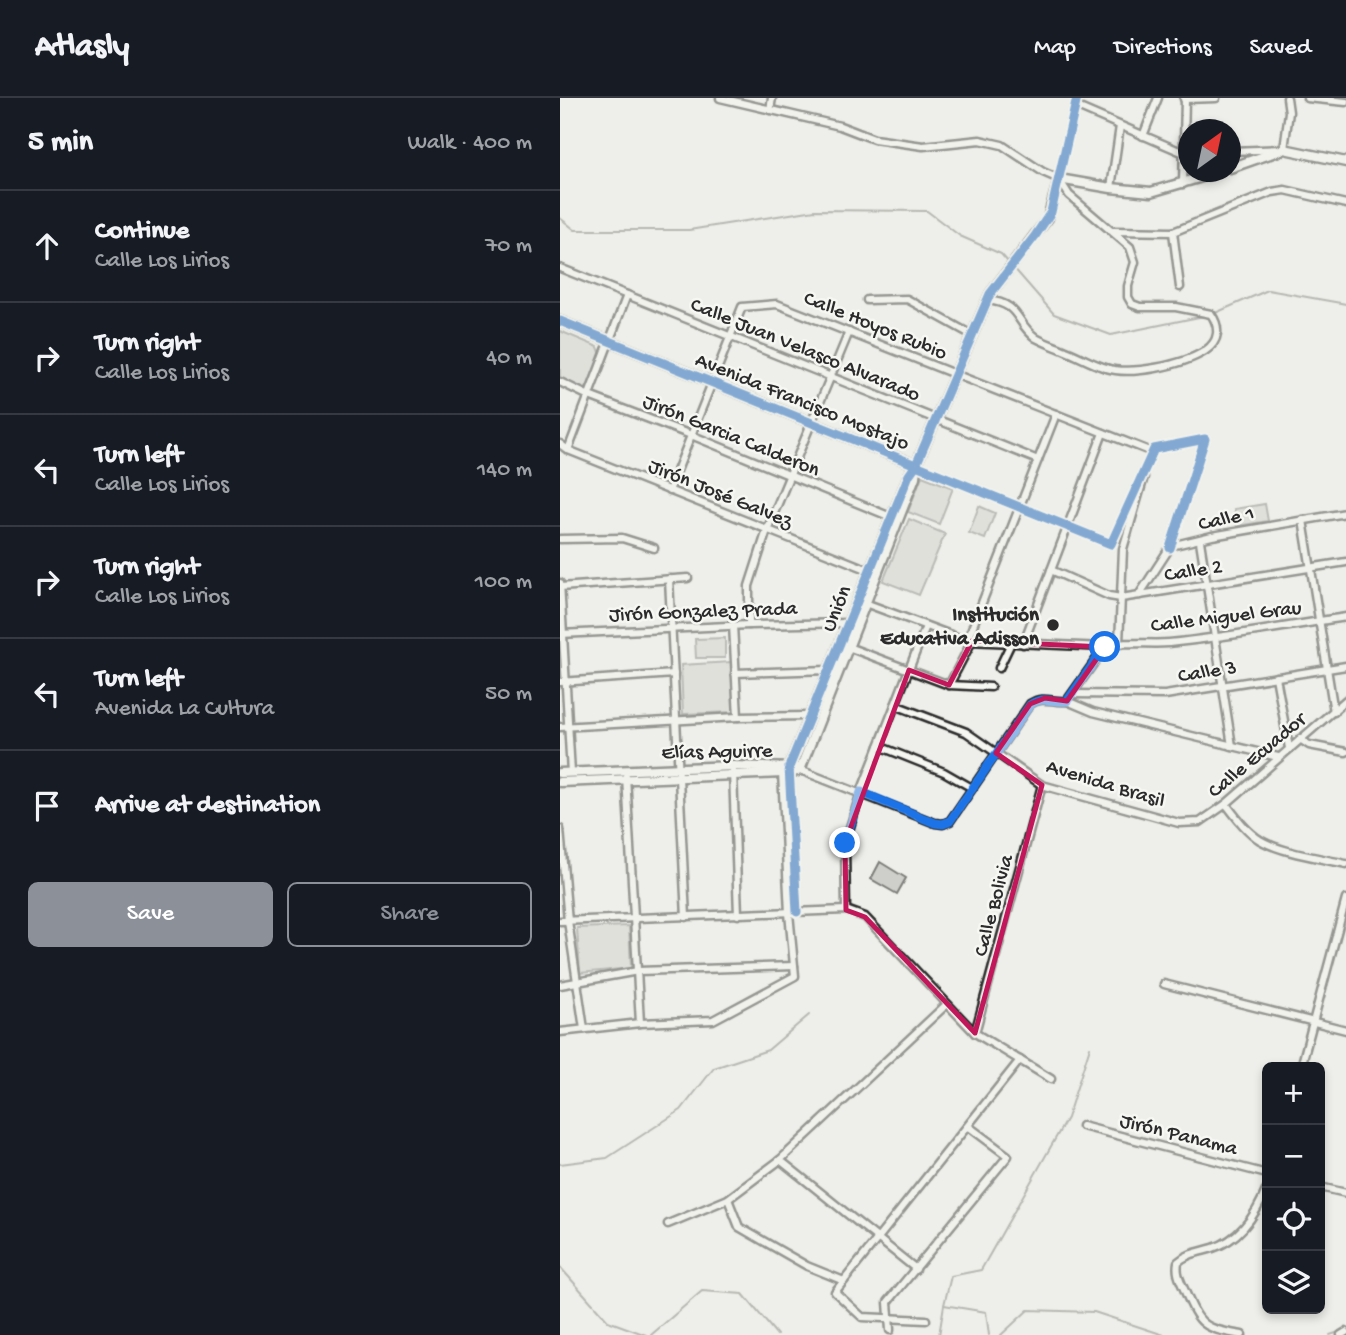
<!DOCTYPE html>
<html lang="en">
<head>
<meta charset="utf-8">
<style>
	:root { --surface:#171b24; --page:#242831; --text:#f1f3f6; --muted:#9ea1a6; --line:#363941; --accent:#8c9099 }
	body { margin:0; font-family:"Gochi Hand",sans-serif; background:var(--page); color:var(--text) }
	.controls { position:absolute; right:21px; bottom:21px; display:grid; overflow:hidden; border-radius:10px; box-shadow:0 4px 10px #0003 }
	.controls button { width:63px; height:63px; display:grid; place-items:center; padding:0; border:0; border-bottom:2px solid var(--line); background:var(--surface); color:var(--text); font:35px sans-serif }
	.compass { position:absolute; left:618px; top:21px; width:63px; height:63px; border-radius:50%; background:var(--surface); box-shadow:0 4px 10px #0003; rotate:33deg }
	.stop { position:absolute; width:21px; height:21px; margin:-16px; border:5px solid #1a73e8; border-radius:50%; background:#fff }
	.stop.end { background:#1a73e8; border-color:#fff; box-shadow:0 2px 7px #0008 }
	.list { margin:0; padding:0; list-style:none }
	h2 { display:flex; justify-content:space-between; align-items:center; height:91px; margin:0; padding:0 28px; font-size:30px }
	h2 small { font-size:23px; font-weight:400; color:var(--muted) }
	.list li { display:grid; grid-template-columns:46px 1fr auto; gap:21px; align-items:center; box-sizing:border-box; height:112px; padding:0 28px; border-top:2px solid var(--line) }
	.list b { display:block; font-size:26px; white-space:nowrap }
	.list p { margin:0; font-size:23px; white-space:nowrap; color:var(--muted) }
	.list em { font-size:23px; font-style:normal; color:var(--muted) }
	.actions { display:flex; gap:14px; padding:21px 28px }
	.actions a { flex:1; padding:16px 0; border:2px solid var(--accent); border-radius:10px; text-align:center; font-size:24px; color:var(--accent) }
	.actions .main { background:var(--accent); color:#fff }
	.icon { flex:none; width:38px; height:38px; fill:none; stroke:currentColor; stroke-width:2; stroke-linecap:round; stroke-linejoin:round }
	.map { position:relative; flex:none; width:786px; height:1237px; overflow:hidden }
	header { display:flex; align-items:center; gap:42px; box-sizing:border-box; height:98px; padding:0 35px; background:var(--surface); border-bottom:2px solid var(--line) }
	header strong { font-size:33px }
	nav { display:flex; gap:38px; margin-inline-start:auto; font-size:24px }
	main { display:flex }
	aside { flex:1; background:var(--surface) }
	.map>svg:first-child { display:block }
	.green { fill:#cececa; stroke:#7c7c7a; stroke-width:2 }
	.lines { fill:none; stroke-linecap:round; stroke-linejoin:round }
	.stream { stroke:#757573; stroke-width:2 }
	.street-casing { stroke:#2b2b2b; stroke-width:11 }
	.secondary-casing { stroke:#2b2b2b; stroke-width:13 }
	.street { stroke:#f6f6f2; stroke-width:6 }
	.secondary { stroke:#f6f6f2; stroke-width:8 }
	.cycleway-casing { stroke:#f6f6f2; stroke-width:13 }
	.cycleway { stroke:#0057b8; stroke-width:9 }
	.route { stroke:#1a73e8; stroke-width:9 }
	.marked { fill:none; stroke:#c2185b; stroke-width:5; stroke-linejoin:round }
	.poi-dot { fill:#2b2b2b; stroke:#f6f6f2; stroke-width:2.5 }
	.labels { text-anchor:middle; stroke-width:5; stroke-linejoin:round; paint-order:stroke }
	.street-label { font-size:21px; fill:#2b2b2b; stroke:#f6f6f2 }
	.poi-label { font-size:21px; font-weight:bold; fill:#2b2b2b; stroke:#f6f6f2; text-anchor:end }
</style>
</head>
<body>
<header>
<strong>Atlasly</strong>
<nav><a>Map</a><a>Directions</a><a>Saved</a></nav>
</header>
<main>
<aside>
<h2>5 min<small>Walk · 400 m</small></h2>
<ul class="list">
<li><svg class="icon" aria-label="ahead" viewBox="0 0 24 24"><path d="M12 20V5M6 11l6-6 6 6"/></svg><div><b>Continue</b><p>Calle Los Lirios</p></div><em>70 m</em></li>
<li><svg class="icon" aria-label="right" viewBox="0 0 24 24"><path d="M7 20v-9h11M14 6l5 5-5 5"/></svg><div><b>Turn right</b><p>Calle Los Lirios</p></div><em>40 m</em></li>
<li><svg class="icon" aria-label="left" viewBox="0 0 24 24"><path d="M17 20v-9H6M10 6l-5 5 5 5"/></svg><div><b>Turn left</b><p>Calle Los Lirios</p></div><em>140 m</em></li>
<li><svg class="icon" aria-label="right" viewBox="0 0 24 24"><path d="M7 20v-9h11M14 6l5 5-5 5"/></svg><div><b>Turn right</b><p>Calle Los Lirios</p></div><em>100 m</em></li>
<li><svg class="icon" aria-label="left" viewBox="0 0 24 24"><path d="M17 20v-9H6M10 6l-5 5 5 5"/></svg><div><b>Turn left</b><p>Avenida La Cultura</p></div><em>50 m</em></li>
<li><svg class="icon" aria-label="arrive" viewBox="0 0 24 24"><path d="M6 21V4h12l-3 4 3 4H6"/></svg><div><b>Arrive at destination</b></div></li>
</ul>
<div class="actions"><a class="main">Save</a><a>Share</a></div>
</aside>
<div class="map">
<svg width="786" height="1237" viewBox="0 0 786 1237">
	<rect width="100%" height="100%" fill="#eeeeea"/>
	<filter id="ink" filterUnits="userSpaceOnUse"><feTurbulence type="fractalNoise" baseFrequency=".0143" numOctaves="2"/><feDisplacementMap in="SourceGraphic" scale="14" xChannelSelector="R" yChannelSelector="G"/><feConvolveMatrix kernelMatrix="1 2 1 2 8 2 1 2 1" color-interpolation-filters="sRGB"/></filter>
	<g filter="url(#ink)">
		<g class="green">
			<path d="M0 233 38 249 41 257 27 289 23 292 0 282Z"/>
			<path d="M362 378 393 390 379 426 348 414Z"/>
			<path d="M705 406 708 423 677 428 674 411Z"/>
			<path d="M419 408 435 415 425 441 409 435Z"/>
			<path d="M349 421 385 436 359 497 323 483Z"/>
			<path d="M165 540V560H136L135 541Z"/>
			<path d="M171 564 174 614 123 616 121 567Z"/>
			<path d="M320 764 346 780 337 796 311 781Z"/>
			<path d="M69 828 71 870 20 875 17 830Z"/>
		</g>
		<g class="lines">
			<g class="stream">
				<path d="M0 120 15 132H129L255 112 367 113 400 138 441 156 449 165"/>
				<path d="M453 169 494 216 551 237 644 218"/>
				<path d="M653 216 708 192 786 206"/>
				<path d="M0 1066 47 1060 121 1012 154 970 208 952 249 917"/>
				<path d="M0 1169 48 1223 86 1237"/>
				<path d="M384 1207 391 1178 421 1172 507 1020 530 949"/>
				<path d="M91 1237 142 1193 183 1196 217 1237"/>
				<path d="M379 1237 384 1207 426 1214 429 1237"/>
				<path d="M441 1237 468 1212 534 1214 604 1237"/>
				<path d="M770 1237 785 1232"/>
			</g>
			<defs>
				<g id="street">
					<path d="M160 0 280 28 314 41 363 48 420 42 442 47 483 74 499 81 509 97 570 149 575 164 568 188V199L572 206 580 209H616L651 216C660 229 660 243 645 253 623 267 571 278 546 270 532 266 519 258 506 253 497 249 485 245 476 240 454 224 462 206 427 202"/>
					<path d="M747 0 786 4"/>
					<path d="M624 1 656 0"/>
					<path d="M515 8 624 55H628"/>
					<path d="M210 12 212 0"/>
					<path d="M583 38 598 0"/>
					<path d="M670 53 724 51 729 14 727 0"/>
					<path d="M499 81 517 0"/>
					<path d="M623 86 625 1"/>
					<path d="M551 90 560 28"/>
					<path d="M553 133 613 134 712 94 725 92 786 106"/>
					<path d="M613 134 620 189"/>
					<path d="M0 170 478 362"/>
					<path d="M307 202 347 201 412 237"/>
					<path d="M0 284 29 298 131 337 331 419"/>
					<path d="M0 346 8 352 309 472"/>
					<path d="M8 352 67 197"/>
					<path d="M356 367 551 446 594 351 645 341 610 450"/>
					<path d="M109 393 182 209 217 206 592 354"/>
					<path d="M743 422 774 614"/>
					<path d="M0 441 62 440 94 450"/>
					<path d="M640 443 672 648"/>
					<path d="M491 472 549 498 561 500 786 464"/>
					<path d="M109 481 126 819"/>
					<path d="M0 485 11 675"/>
					<path d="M0 489 128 480"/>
					<path d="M579 497 611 448 652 438 786 415"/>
					<path d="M305 505 407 543 545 549C566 542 587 547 609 545 668 539 727 528 786 519"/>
					<path d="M173 527 178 619"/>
					<path d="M189 527V488L207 432 289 234"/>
					<path d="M0 536 189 527 288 525"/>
					<path d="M407 543 496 316"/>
					<path d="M559 545 563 451 584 379"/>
					<path d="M463 546 543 335"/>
					<path d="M288 549 389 587 431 589"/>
					<path d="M439 570 451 545"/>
					<path d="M175 575 268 572"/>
					<path d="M716 579 729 650"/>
					<path d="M0 584 114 576"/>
					<path d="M389 587 412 543"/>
					<path d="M513 596 605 597 786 568"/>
					<path d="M507 603 533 614 718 659"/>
					<path d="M335 607 406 634 482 687 619 725 640 724 666 706 786 602"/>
					<path d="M0 629 178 619 250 618"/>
					<path d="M740 641 749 647 786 654"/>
					<path d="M319 648 384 674 412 690"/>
					<path d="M229 670 237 814"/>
					<path d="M240 672 375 725 383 726 390 723 470 606C484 597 492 605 507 603L545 549"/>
					<path d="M173 673 178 817"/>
					<path d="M66 678 80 925"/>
					<path d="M666 706C676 719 686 733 700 742 722 755 761 760 786 766"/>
					<path d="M0 731 8 823 24 931"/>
					<path d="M286 812 285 745 301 694 366 528"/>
					<path d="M0 823 286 812 305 819 415 935 491 981"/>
					<path d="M604 886 786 932"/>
					<path d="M0 887 78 873 234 868"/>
					<path d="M0 934 80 925 153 922 235 878 229 815 222 674"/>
					<path d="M415 935 482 687"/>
					<path d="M741 969 786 801"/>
					<path d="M522 1028 707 1076"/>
					<path d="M220 1062 356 1171"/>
					<path d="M760 1089 786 1095"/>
					<path d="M168 1101 179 1129 247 1168 284 1183"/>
					<path d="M108 1126 168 1101 220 1062 387 906"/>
					<path d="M366 1222 302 1219 275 1194 460 962"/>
					<path d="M330 1232 328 1204 448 1058 408 1028"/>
					<path d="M682 1237C642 1230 640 1228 624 1191 620 1182 616 1175 618 1164 628 1155 640 1154 653 1150 681 1141 697 1115 707 1090"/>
					<path d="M781 1237 786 1234"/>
				</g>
				<g id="secondary">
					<path d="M670 70 724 51 786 64"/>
					<path d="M0 223 356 367"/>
					<path d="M229 669 349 377 356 367 430 196 488 120 499 81 551 90 591 94 659 74"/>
					<path d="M240 672 355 379 356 370"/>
					<path d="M0 675 173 668 235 670"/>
					<path d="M0 684 222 675 238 673"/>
				</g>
			</defs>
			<use href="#street" class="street-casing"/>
			<use href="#secondary" class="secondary-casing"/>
			<use href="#street" class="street"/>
			<use href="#secondary" class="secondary"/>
			<defs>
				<g id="cycleway">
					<path d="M0 223 551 446 594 351 645 341 610 450"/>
					<path d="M237 814 229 669 349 377 356 367 430 196 475 138 491 114 517 0"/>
				</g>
			</defs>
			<use href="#cycleway" class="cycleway-casing"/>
			<use href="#cycleway" class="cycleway"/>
		</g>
	</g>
	<g class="lines" filter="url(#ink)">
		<path class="route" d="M285 745 301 694 375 725 383 726 390 723 470 607C484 597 492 605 507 603L545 549"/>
	</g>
	<path d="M0 0H786V1237H0ZM412 543 545 549 507 603 485 600 470 606 436 655 482 687 415 935 305 819 286 812 285 745 349 572 389 587Z" fill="#eeeeea" fill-opacity=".55" fill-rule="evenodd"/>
	<path class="marked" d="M412 543 545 549 507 603 485 600 470 606 436 655 482 687 415 935 305 819 286 812 285 745 349 572 389 587Z"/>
	<circle class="poi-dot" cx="493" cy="527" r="7"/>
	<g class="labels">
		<g class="street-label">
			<text transform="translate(316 226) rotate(22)" y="7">Calle Hoyos Rubio</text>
			<text transform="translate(246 250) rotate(22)" y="7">Calle Juan Velasco Alvarado</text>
			<text transform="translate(243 302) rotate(22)" y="7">Avenida Francisco Mostajo</text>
			<text transform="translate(172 336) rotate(22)" y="7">Jirón Garcia Calderon</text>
			<text transform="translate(161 394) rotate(22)" y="7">Jirón José Galvez</text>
			<text transform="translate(666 419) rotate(-12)" y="7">Calle 1</text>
			<text transform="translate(633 471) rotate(-9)" y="7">Calle 2</text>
			<text transform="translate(275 510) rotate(-68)" y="7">Unión</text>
			<text transform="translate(143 512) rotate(-2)" y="7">Jirón Gonzalez Prada</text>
			<text transform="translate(666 517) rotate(-7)" y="7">Calle Miguel Grau</text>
			<text transform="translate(647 572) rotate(-9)" y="7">Calle 3</text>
			<text transform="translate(157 652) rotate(-1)" y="7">Elías Aguirre</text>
			<text transform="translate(696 656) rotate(-40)" y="7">Calle Ecuador</text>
			<text transform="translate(546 684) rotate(17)" y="7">Avenida Brasil</text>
			<text transform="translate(432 807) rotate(-75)" y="7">Calle Bolivia</text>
			<text transform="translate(619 1035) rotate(14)" y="7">Jirón Panama</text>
		</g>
		<g class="poi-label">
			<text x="479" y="522">Institución<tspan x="479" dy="24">Educativa Adisson</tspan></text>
		</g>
	</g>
</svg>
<div class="controls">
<button>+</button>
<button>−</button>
<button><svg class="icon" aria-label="locate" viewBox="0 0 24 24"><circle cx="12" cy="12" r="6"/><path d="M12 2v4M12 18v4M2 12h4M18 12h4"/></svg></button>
<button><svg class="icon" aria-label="layers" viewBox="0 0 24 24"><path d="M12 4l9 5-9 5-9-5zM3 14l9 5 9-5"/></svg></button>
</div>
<svg class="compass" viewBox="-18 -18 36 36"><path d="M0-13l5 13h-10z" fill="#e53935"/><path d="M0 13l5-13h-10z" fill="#9ea1a6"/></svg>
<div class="stop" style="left:545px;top:549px"></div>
<div class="stop end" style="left:285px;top:745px"></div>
</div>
</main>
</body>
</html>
